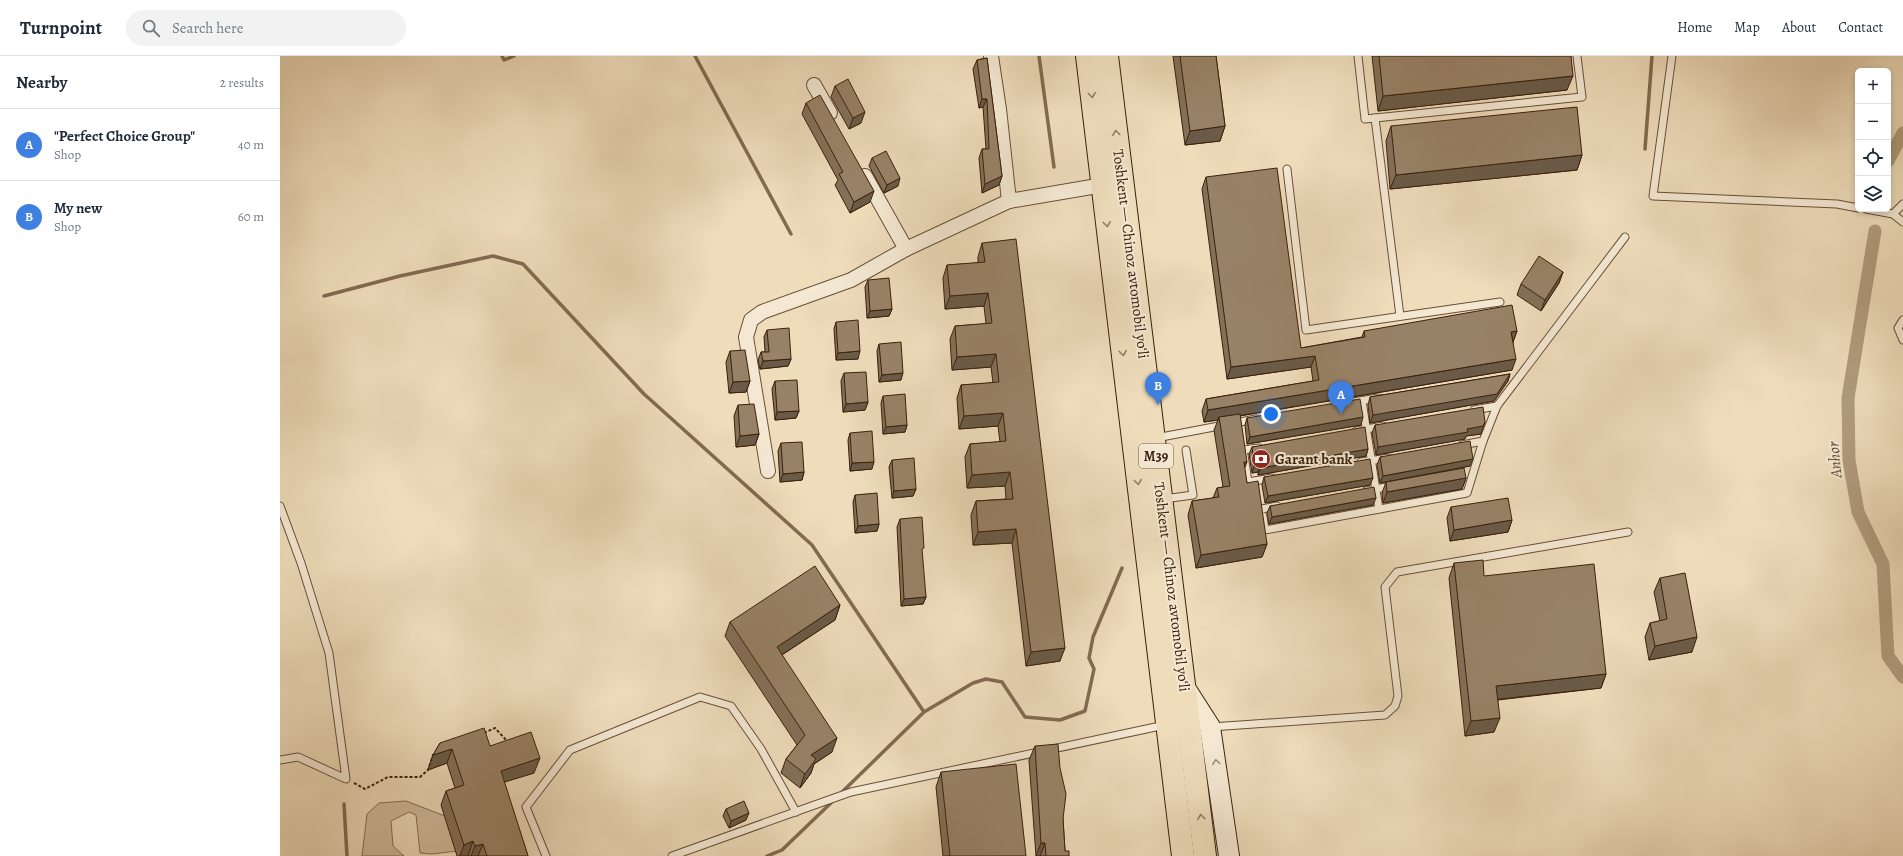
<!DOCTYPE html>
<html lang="en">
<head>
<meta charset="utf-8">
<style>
	:root { --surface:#fff; --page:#f2f2f3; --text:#1f2937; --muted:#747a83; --line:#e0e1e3; --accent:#8f2418 }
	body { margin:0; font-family:Alegreya,serif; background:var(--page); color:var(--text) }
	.controls { position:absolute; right:12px; top:12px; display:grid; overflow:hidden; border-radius:6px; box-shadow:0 2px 6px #0003 }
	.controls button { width:36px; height:36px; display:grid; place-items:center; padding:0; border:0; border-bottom:1px solid var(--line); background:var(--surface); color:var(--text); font:20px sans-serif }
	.you { position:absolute; left:991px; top:358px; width:14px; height:14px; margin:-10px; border:3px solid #fff; border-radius:50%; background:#1a73e8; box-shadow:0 0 0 6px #1a73e833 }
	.badge { display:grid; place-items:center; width:26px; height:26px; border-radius:50%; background:var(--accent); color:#fff; font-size:13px; font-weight:700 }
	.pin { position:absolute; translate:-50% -33px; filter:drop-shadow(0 1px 2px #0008) }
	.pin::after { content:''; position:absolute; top:21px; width:14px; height:12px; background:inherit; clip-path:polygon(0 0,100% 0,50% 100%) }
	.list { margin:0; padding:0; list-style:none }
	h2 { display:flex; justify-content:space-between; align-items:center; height:52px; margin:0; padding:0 16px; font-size:17px }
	h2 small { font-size:13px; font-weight:400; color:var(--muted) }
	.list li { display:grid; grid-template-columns:26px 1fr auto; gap:12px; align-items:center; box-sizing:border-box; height:72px; padding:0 16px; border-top:1px solid var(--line) }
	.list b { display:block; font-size:15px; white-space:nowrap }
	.list p { margin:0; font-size:13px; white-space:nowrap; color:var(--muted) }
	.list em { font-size:13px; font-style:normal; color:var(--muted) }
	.icon { flex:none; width:22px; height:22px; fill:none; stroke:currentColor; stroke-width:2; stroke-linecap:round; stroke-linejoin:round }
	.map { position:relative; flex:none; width:1623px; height:800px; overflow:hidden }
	header { display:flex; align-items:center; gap:24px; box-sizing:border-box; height:56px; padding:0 20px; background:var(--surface); border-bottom:1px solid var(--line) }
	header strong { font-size:19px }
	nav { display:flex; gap:22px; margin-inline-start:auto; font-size:14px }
	.search { width:280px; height:36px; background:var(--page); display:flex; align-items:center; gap:10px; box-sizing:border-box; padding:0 14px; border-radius:22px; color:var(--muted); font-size:15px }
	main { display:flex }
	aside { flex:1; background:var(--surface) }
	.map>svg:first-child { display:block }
	.green { fill:#d0bc9d; stroke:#866e54 }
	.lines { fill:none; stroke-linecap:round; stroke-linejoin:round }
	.stream { stroke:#826a51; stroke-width:3.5 }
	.canal { stroke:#b19c7f; stroke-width:13 }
	.lane-casing { stroke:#684f37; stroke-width:9 }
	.street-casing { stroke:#684f37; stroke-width:16 }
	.secondary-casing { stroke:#3b200b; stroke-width:22 }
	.highway-casing { stroke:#3b200b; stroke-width:24 }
	.path { stroke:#3b200b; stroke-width:2; stroke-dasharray:3 2; stroke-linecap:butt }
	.lane { stroke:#f4e8d3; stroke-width:7 }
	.street { stroke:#f4e8d3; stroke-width:14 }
	.secondary { stroke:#f4e8d3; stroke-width:20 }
	.highway { stroke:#eedcbb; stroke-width:22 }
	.wall { fill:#837059; stroke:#3b200b }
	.shaded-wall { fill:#6a5b48; stroke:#3b200b }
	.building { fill:#988267; stroke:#3b200b }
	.oneway { stroke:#947e63 }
	.oneway2 { stroke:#a18e79 }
	.labels { text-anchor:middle; stroke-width:4; stroke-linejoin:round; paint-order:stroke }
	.shield { fill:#f4e8d3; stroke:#725c47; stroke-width:1 }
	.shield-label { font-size:14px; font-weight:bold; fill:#3b200b }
	.street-label { font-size:15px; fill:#3b200b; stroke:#f4e8d3 }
	.poi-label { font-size:15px; font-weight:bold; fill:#3b200b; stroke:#f4e8d3; text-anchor:start }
	.water-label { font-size:16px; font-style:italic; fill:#644b34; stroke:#f4e8d3 }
</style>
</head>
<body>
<header>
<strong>Turnpoint</strong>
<div class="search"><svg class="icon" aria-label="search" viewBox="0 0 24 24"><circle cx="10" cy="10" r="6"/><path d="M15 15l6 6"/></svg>Search here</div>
<nav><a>Home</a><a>Map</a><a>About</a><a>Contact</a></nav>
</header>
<main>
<aside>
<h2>Nearby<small>2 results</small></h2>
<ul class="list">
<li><span class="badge" style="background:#3f7fe0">A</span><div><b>&quot;Perfect Choice Group&quot;</b><p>Shop</p></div><em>40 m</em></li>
<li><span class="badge" style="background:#3f7fe0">B</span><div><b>My new</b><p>Shop</p></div><em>60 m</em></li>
</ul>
</aside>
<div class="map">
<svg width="1623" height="800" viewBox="0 0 1623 800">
	<rect width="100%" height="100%" fill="#eedcbb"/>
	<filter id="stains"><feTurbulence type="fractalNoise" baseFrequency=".005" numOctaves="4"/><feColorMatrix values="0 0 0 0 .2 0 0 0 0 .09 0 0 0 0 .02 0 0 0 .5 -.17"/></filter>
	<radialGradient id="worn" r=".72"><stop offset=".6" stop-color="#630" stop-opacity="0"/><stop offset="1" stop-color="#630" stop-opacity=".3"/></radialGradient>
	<path class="green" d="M126 745 165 760 177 795 152 798 140 797 136 759 129 756 111 765 113 790 124 800H82L87 758 99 747Z"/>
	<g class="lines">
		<g class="stream">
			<path d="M222 0 224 4 234 0"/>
			<path d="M415 0 511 178"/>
			<path d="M759 0 774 111"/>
			<path d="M1365 93 1372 0"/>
			<path d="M44 240 120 220 213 200 243 208 364 338 532 489 644 656"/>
			<path d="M559 739 644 656 693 627 706 623 722 626 745 661 780 664 805 655 814 613 809 602 813 581 842 512"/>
			<path d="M64 748 67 800"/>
			<path d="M487 800 502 794 553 745"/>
		</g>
		<g class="canal">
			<path d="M1608 105 1623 77"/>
			<path d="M1595 175 1568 342 1569 404 1578 456 1603 508 1608 600 1623 621"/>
		</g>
		<defs>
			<g id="lane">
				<path d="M1078 0 1085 63 1302 41 1297 0"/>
				<path d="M1392 0 1373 140 1557 148 1578 152"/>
				<path d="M1095 62 1120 260"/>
				<path d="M1007 113 1026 274 1220 246"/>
				<path d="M1586 153 1613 158 1623 148"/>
				<path d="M1613 158 1623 166"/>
				<path d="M1623 264 1618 272 1623 284"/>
				<path d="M1082 345 1099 453"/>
				<path d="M1073 346 1098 342"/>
				<path d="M1194 354 1217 350"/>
				<path d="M1076 375 1103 370"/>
				<path d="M876 382 976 363"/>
				<path d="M1182 389 1203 385"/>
				<path d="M963 394 979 392"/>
				<path d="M964 399 968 426 992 422"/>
				<path d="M1081 406 1109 402"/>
				<path d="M1086 435 1111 430"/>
				<path d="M884 443 913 439 906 394"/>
				<path d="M0 450 21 507 49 597 66 723 18 701 0 704"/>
				<path d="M982 453 997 450"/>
				<path d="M983 460 985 474 1187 437 1203 385 1217 350 1345 181"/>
				<path d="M931 671 1105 659 1115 650 1118 640 1105 531 1117 516 1348 476"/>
				<path d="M266 800 246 751 290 694 420 641 451 650 481 693 516 756"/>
				<path d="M392 800 571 736 885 669"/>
			</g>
			<g id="street">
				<path d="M711 0 719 53 729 145"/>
				<path d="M534 29 550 57"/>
				<path d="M585 120 626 193"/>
				<path d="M488 415 466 281 471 264 482 256 571 224 626 193 729 145 823 129"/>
			</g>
			<path id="secondary" d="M905 632 930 671 949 800"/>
			<g id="highway">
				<path d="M807 0 903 800"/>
				<path d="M827 0 925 800"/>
			</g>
		</defs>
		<use href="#lane" class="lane-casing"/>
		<use href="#street" class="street-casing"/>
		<use href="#secondary" class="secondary-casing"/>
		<use href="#highway" class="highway-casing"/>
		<g class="path">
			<path d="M204 677 215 672 227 685"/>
			<path d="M74 727 85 733 108 721H140L148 714 153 699 156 698"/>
		</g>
		<use href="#lane" class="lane"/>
		<use href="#street" class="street"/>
		<use href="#secondary" class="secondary"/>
		<use href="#highway" class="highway"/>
	</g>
	<g class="wall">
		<path d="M893 0H936L945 70 940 85 905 89Z"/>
		<path d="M1092 0H1291L1287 34 1098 55Z"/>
		<path d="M707 2 722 120 719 129 702 137 699 102 702 93H706L703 51 699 52 693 13 697 4Z"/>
		<path d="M555 30 581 67 569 73 551 41Z"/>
		<path d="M526 47 590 146 570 157 555 129 558 124 522 58Z"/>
		<path d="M1111 70 1302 99 1297 114 1110 133 1106 85Z"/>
		<path d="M592 102 618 130 604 137 589 110Z"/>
		<path d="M926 121 1021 292 1082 281 1084 275H1237L1233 286 1232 314 960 360 964 412 967 427 987 488 982 501 916 512 908 459 912 445 933 442 937 432 943 431 934 374 938 364 924 366 922 355 926 343 1033 325 1031 311 947 323 922 133Z"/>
		<path d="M702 187 780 605 746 610 732 487 693 489 691 459 696 445 726 443 725 430 687 432 685 401 690 388 720 386 718 370 679 373 677 342 681 329 713 327 711 311 672 314 670 283 675 270 706 268 704 250 665 253 663 222 667 209 698 207V201Z"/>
		<path d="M1283 216 1279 227 1261 255 1237 239 1241 228Z"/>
		<path d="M588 224 612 253 609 260 587 262 585 231Z"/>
		<path d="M556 266 578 303 556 304 554 273Z"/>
		<path d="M487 274 511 303 508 310 480 313 478 304 481 296H485L484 281Z"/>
		<path d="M599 288 621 324 599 326 597 295Z"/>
		<path d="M450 295 470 325 466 336 449 337 446 306Z"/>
		<path d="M564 317 588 346 585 354 563 356 561 325Z"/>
		<path d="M1230 318 1228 325 1214 345 1090 367 1088 349 1090 341Z"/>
		<path d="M495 325 519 355 516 362 495 364 492 333Z"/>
		<path d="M603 340 627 369 625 376 603 378 601 347Z"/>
		<path d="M458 349 479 378 475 389 456 391 454 360Z"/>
		<path d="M967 362 1081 369 967 388 965 369Z"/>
		<path d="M1095 369 1201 378 1186 380 1185 383 1096 399 1092 377Z"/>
		<path d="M570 377 592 413 570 415 568 384Z"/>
		<path d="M501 387 524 416 522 424 500 426 498 395Z"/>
		<path d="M972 391 1088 393 1086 400 978 419V416L972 417 969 398Z"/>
		<path d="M1100 401 1190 410 1114 425 1186 422 1182 433 1103 447 1102 437 1106 426 1100 427 1097 409Z"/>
		<path d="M612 404 636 433 633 440 612 442 609 411Z"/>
		<path d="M984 421 1090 429 985 447 982 429Z"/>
		<path d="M575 439 599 468 597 475 575 477 573 446Z"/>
		<path d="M1093 449 989 468 987 457 990 450Z"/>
		<path d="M1171 451 1232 464 1228 476 1170 485 1167 462Z"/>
		<path d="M620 463 646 541 643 548 621 550 617 471Z"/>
		<path d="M1174 507 1204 520 1326 618 1321 632 1218 644 1214 676 1185 680 1169 522Z"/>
		<path d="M1380 522 1412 596 1369 604 1365 581 1370 567 1380 565 1374 536Z"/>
		<path d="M560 549 555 564 502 599 552 696 534 708 531 717 520 732 501 717 506 703 517 689 445 580 450 566Z"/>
		<path d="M160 687 210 690 254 717 224 726 248 800H177L161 749 166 735 175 732 167 707 148 714 153 699Z"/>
		<path d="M755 690 783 763 785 795 789 800H756L749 704Z"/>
		<path d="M661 716 746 800H663L656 731Z"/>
		<path d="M446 753 466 764 449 772 443 760Z"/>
	</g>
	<g class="shaded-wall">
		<path d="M1293 20 1287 34 1098 55 1103 40Z"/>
		<path d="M702 43H707L703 51 699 52Z"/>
		<path d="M585 56 581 67 569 73 573 62Z"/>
		<path d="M945 70 940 85 905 89 910 75Z"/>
		<path d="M1302 99 1297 114 1110 133 1116 119Z"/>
		<path d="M722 120 719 129 702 137 705 128Z"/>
		<path d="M620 122 618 130 604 137 607 129Z"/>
		<path d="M594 135 590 146 570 157 574 146Z"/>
		<path d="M1283 216 1279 227 1261 255 1265 244Z"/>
		<path d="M708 237 704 250 665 253 670 240Z"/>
		<path d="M612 253 609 260 587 262 590 255Z"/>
		<path d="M1237 275 1233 286 1231 276Z"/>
		<path d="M580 295 578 303 556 304 558 297Z"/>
		<path d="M716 298 711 311 672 314 677 301Z"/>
		<path d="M1035 300 1031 311 947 323 951 311Z"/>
		<path d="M511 303 508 310 480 313 483 305Z"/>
		<path d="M1236 303 1232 314 940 363 939 361 938 364 924 366 928 354Z"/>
		<path d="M623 317 621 324 599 326 602 319Z"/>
		<path d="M1230 318 1228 325 1214 345 1090 367 1093 359Z"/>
		<path d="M470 325 466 336 449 337 453 326Z"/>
		<path d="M588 346 585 354 563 356 566 348Z"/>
		<path d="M519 355 516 362 495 364 497 356Z"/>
		<path d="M723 357 718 370 679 373 684 360Z"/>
		<path d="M1083 361 1081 369 967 388 970 381Z"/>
		<path d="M1205 366 1201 378 1186 380 1185 383 1096 399 1098 391Z"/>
		<path d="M627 369 625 376 603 378 606 371Z"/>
		<path d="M479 378 475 389 456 391 460 380Z"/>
		<path d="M1088 393 1086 400 978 419 981 412Z"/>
		<path d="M1193 403 1190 410 1100 427 1103 420Z"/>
		<path d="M594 406 592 413 570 415 572 407Z"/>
		<path d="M964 406H967L962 419Z"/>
		<path d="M981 408 978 416 972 417 974 410Z"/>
		<path d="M524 416 522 424 500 426 503 418Z"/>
		<path d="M730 416 725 430 687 432 692 419Z"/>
		<path d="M1093 422 1090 429 985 447 988 440Z"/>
		<path d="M1186 422 1182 433 1103 447 1107 436Z"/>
		<path d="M636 433 633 440 612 442 614 435Z"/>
		<path d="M1096 442 1093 449 989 468 992 461Z"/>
		<path d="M1232 464 1228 476 1170 485 1174 474Z"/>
		<path d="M599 468 597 475 575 477 578 470Z"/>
		<path d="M736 473 732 487 693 489 698 476Z"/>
		<path d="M987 488 982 501 916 512 921 499Z"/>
		<path d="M646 541 643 548 621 550 624 543Z"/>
		<path d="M560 549 555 564 492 605 497 591Z"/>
		<path d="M1417 581 1412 596 1369 604 1375 590Z"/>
		<path d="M785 592 780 605 746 610 751 596Z"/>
		<path d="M1326 618 1321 632 1211 644 1216 630Z"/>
		<path d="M1220 662 1214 676 1185 680 1191 665Z"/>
		<path d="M557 682 552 696 534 708 531 717 520 732 531 699Z"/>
		<path d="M172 693 167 707 148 714 153 699Z"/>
		<path d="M260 702 254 717 215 729 221 715Z"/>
		<path d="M469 757 466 764 449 772 451 765Z"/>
		<path d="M193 785 188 800H180L184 789Z"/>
		<path d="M761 787H765L760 800H756Z"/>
		<path d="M203 788 198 800H191L195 790Z"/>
	</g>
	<g class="building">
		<path d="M900 0H936L945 70 910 75Z"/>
		<path d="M1099 0H1291L1293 20 1103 40Z"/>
		<path d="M707 2 722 120 705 128 702 93H709L707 43H702L697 4Z"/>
		<path d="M568 23 585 56 573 62 555 30Z"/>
		<path d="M540 39 594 135 574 146 559 118 563 116 526 47Z"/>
		<path d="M1297 51 1302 99 1116 119 1111 70Z"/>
		<path d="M606 95 620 122 607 129 592 102Z"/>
		<path d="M997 112 1021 292 1085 281 1084 275 1232 249 1237 275 1231 276 1236 303 928 354 926 343 1039 324 1035 300 951 311 926 121Z"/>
		<path d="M736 183 785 592 751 596 736 473 698 476 696 445 733 443 730 416 692 419 690 388 726 385 723 357 684 360 681 329 719 326 716 298 677 301 675 270 712 267 708 237 670 240 667 209 705 206 702 187Z"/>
		<path d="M1259 200 1283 216 1265 244 1241 228Z"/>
		<path d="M609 222 612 253 590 255 588 224Z"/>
		<path d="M578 264 580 295 558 297 556 266Z"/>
		<path d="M509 272 511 303 483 305 481 296H489L487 274Z"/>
		<path d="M621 286 623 317 602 319 599 288Z"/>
		<path d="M465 294 470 325 453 326 450 295Z"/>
		<path d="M586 316 588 346 566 348 564 317Z"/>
		<path d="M1230 318 1217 338 1093 359 1090 341Z"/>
		<path d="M517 324 519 355 497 356 495 325Z"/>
		<path d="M625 338 627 369 606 371 603 340Z"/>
		<path d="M1080 343 1083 361 970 381 967 362Z"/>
		<path d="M474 348 479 378 460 380 458 349Z"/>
		<path d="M1203 351 1205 366 1203 370 1187 373 1188 376 1098 391 1095 369Z"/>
		<path d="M960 358 967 406H964L967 427 978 425 987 488 921 499 912 445 939 441 937 432 950 430 939 361Z"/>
		<path d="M1085 371 1088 393 981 412V408L974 410 972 391Z"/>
		<path d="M592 375 594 406 572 407 570 377Z"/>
		<path d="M1190 385 1193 403 1103 420 1100 401Z"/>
		<path d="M522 386 524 416 503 418 501 387Z"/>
		<path d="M634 402 636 433 614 435 612 404Z"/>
		<path d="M1090 403 1093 422 988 440 984 421Z"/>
		<path d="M1184 412 1186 422 1107 436 1106 426Z"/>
		<path d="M1094 431 1096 442 992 461 990 450Z"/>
		<path d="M597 437 599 468 578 470 575 439Z"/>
		<path d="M1228 442 1232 464 1174 474 1171 451Z"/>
		<path d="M642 461 644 492 642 493 646 541 624 543 620 463Z"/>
		<path d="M1203 504 1204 520 1314 508 1326 618 1216 630 1220 662 1191 665 1174 507Z"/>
		<path d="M535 510 560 549 497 591 557 682 531 699 536 703 525 718 506 703 525 679 450 566Z"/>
		<path d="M1405 517 1417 581 1375 590 1370 567 1387 563 1380 522Z"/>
		<path d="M204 672 210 690 251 676 260 702 221 715 248 800H207L203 788 195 790 193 785 184 789 166 735 184 729 172 693 153 699 160 687Z"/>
		<path d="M778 688 780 712 786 738 783 763 785 795H789V800H766L765 787H761L755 690Z"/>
		<path d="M736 708 746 800H670L661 716Z"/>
		<path d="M464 745 469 757 451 765 446 753Z"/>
	</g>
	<defs><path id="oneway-chevron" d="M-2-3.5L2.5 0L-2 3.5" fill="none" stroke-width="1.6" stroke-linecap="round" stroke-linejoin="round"/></defs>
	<g class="oneway">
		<use href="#oneway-chevron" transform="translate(812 39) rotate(83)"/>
		<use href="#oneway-chevron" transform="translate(836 77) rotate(-97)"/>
		<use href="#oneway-chevron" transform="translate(827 168) rotate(83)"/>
		<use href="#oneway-chevron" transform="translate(843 297) rotate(83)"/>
		<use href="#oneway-chevron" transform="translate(858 426) rotate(83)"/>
		<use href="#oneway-chevron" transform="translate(921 761) rotate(-97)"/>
	</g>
	<use class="oneway2" href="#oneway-chevron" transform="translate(936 706) rotate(-98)"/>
	<defs>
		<symbol id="bank-disc" viewBox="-11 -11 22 22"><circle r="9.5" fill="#8f2418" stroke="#f4e8d3"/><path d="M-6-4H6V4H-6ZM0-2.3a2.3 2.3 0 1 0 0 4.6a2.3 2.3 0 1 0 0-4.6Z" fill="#fff"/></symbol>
	</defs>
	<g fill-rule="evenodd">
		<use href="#bank-disc" x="970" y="392" width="22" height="22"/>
	</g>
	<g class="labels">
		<rect class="shield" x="859" y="388" width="34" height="24" rx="3"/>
		<g class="shield-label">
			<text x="876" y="405">M39</text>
		</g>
		<g class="street-label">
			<text transform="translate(851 198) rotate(83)" y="5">Toshkent — Chinoz avtomobil yoʻli</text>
			<text transform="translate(892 531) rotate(83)" y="5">Toshkent — Chinoz avtomobil yoʻli</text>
		</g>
		<g class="poi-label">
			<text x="995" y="408">Garant bank</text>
		</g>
		<g class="water-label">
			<text transform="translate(1554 404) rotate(-95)" y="6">Anhor</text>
		</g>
	</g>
	<rect width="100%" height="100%" filter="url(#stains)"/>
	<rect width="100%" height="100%" fill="url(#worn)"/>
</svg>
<div class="controls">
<button>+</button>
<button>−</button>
<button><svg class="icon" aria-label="locate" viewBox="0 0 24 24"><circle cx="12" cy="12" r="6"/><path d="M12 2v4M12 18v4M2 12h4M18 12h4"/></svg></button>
<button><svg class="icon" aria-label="layers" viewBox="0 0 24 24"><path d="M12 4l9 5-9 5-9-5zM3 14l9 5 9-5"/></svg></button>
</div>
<div class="you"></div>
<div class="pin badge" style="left:1061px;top:358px;background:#3f7fe0">A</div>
<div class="pin badge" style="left:878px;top:349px;background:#3f7fe0">B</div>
</div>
</main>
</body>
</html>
